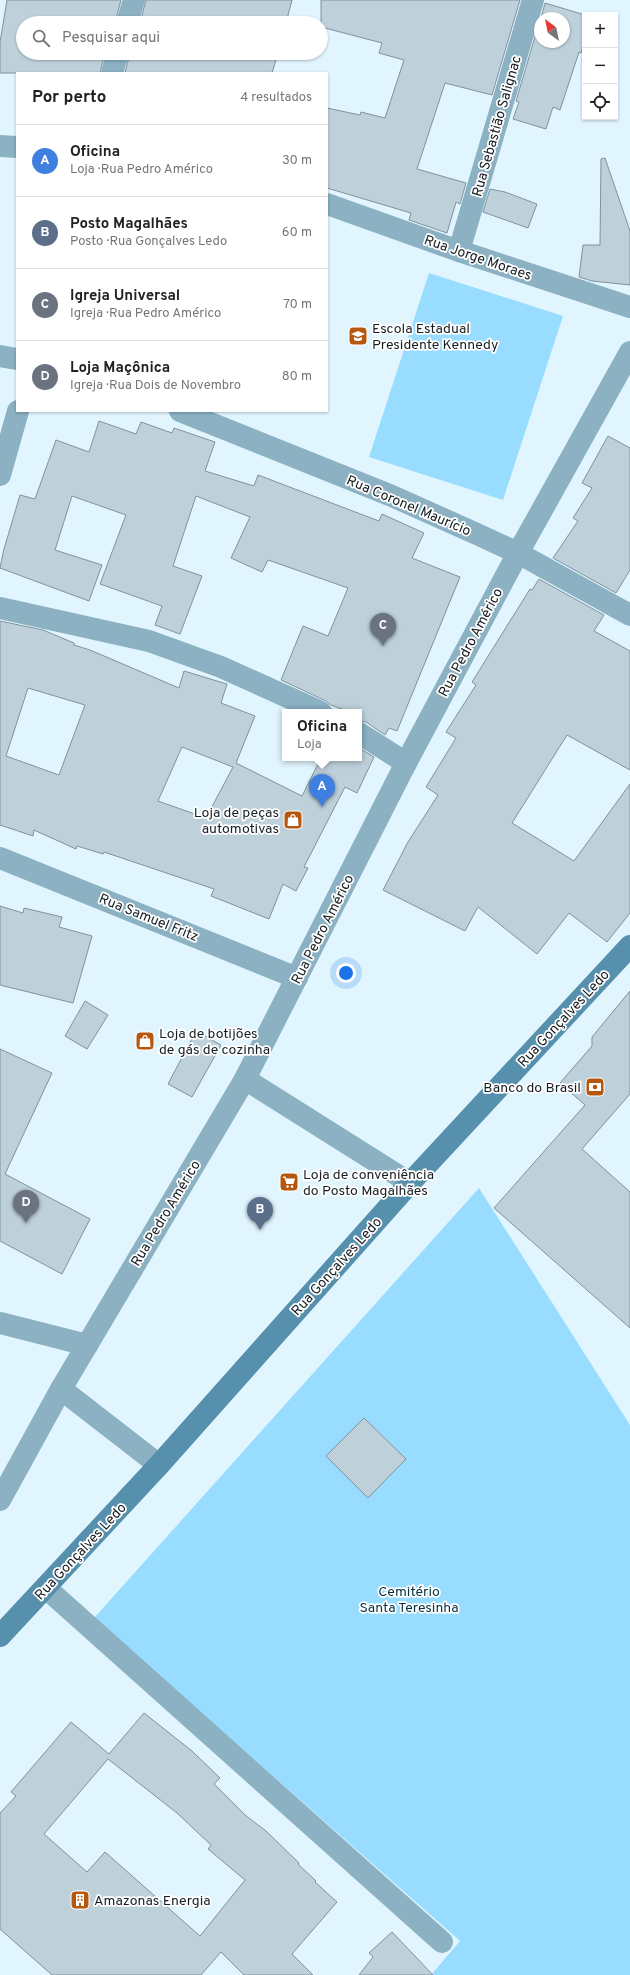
<!DOCTYPE html>
<html lang="pt">
<head>
<meta charset="utf-8">
<style>
	:root { --surface:#fff; --page:#f2f2f2; --text:#222; --muted:#767676; --line:#e0e0e0; --accent:#0f766e }
	body { margin:0; font-family:Overpass,sans-serif; background:var(--page); color:var(--text) }
	.controls { position:absolute; right:12px; top:12px; display:grid; overflow:hidden; border-radius:0px; box-shadow:0 1px 3px #0004 }
	.controls button { width:36px; height:36px; display:grid; place-items:center; padding:0; border:0; border-bottom:1px solid var(--line); background:var(--surface); color:var(--text); font:20px sans-serif }
	.compass { position:absolute; left:534px; top:12px; width:36px; height:36px; border-radius:50%; background:var(--surface); box-shadow:0 1px 3px #0004; rotate:327deg }
	.you { position:absolute; left:346px; top:973px; width:14px; height:14px; margin:-10px; border:3px solid #fff; border-radius:50%; background:#1a73e8; box-shadow:0 0 0 6px #1a73e833 }
	.badge { display:grid; place-items:center; width:26px; height:26px; border-radius:50%; background:var(--accent); color:#fff; font-size:13px; font-weight:700 }
	.pin { position:absolute; translate:-50% -33px; filter:drop-shadow(0 1px 2px #0008) }
	.pin::after { content:''; position:absolute; top:21px; width:14px; height:12px; background:inherit; clip-path:polygon(0 0,100% 0,50% 100%) }
	.popup { position:absolute; left:282px; top:709px; width:80px; height:52px; box-sizing:border-box; display:grid; place-content:center; border-radius:0px; background:var(--surface); filter:drop-shadow(0 1px 3px #0005); font-size:13px; white-space:nowrap; color:var(--muted) }
	.popup b { font-size:15px; color:var(--text) }
	.popup::after { content:''; position:absolute; left:50%; top:100%; margin-left:-8px; border:8px solid transparent; border-top-color:var(--surface) }
	.list { margin:0; padding:0; list-style:none }
	h2 { display:flex; justify-content:space-between; align-items:center; height:52px; margin:0; padding:0 16px; font-size:17px }
	h2 small { font-size:13px; font-weight:400; color:var(--muted) }
	.list li { display:grid; grid-template-columns:26px 1fr auto; gap:12px; align-items:center; box-sizing:border-box; height:72px; padding:0 16px; border-top:1px solid var(--line) }
	.list b { display:block; font-size:15px; white-space:nowrap }
	.list p { margin:0; font-size:13px; white-space:nowrap; color:var(--muted) }
	.list em { font-size:13px; font-style:normal; color:var(--muted) }
	.icon { flex:none; width:22px; height:22px; fill:none; stroke:currentColor; stroke-width:2; stroke-linecap:round; stroke-linejoin:round }
	.map { position:relative; flex:none; width:630px; height:1975px; overflow:hidden }
	.search { position:absolute; background:var(--surface); box-shadow:0 1px 3px #0004; left:16px; top:16px; width:312px; height:44px; display:flex; align-items:center; gap:10px; box-sizing:border-box; padding:0 14px; border-radius:22px; color:var(--muted); font-size:15px }
	.panel { position:absolute; background:var(--surface); box-shadow:0 1px 3px #0004; left:16px; top:72px; width:312px; height:340px; border-radius:0px }
	.map>svg:first-child { display:block }
	.green { fill:#98ddff }
	.building { fill:#bed1db; stroke:#80929b; fill-rule:evenodd }
	.lines { fill:none; stroke-linecap:round; stroke-linejoin:round }
	.minor { stroke:#8bb1c3; stroke-width:22 }
	.secondary { stroke:#5690ac; stroke-width:22 }
	.labels { text-anchor:middle; stroke-width:3.5; stroke-linejoin:round; paint-order:stroke }
	.street-label { font-size:14px; fill:#171e22; stroke:#fff }
	.poi-label { font-size:14px; fill:#171e22; stroke:#fff; text-anchor:start }
	.park-label { font-size:14px; fill:#053243; stroke:#fff }
</style>
</head>
<body>
<div class="map">
<svg width="630" height="1975" viewBox="0 0 630 1975">
	<rect width="100%" height="100%" fill="#e1f5ff"/>
	<g class="green">
		<path d="M429 273 563 316 503 500 369 457Z"/>
		<path d="M479 1188 630 1425V1975H431L460 1941 94 1618Z"/>
	</g>
	<g class="building">
		<path d="M7 0H121L115 23H23V53H105L100 73H0V42Z"/>
		<path d="M146 0H292L286 23H140Z"/>
		<path d="M321 0H520L492 95 445 83 417 169 466 183 460 204 456 202 447 233 409 220 411 213 327 188V108L360 115 361 112 385 118 404 60 379 53 382 43 321 27Z"/>
		<path d="M545 3 585 15V40L581 53 579 52 560 110 553 107 546 129 513 119 519 102 516 101 540 20V42H564V18H541Z"/>
		<path d="M130 53H278L272 73H125Z"/>
		<path d="M605 158 630 231V285L592 281 579 277 583 245H600L601 159Z"/>
		<path d="M490 189 505 192 537 204 528 228 483 212Z"/>
		<path d="M99 421 136 434 141 422 172 433 174 428 215 442 205 471 254 486 258 475 379 521 382 514 424 533 412 558 460 577 397 731 389 728 385 735 366 722 359 721V712H350L331 705 326 701 281 680 303 626 328 636 348 588 268 560 262 572 231 558 250 517 196 496 173 566 202 576 180 634 155 625 162 606 100 584 126 515 72 496 55 550 102 565 89 601 0 568 4 549 20 495 35 499 56 440 89 452Z"/>
		<path d="M608 436 630 448V570L616 593 553 558 578 521 573 518 592 488 582 483Z"/>
		<path d="M539 579 604 615 594 631 630 651V770L567 735 512 823 574 861 630 784V913L607 942 569 913 537 954 478 907 465 931 383 890 408 842 438 795 426 787 456 738 446 732 476 685 472 682 530 589 532 590Z"/>
		<path d="M0 621 43 630 74 643V645L90 650 179 688 184 671 227 684 221 703 255 716 236 763 302 796 321 758H359V748L374 757 357 793 345 787 304 867 308 868 296 891 283 884 269 919 211 896 214 889 104 852 103 854 77 846 76 849 34 830 33 836 0 825ZM28 688 85 705 59 775 6 756ZM182 747 233 767 206 818 158 801Z"/>
		<path d="M0 906 23 913 24 908 62 917 59 927 92 936 73 1003 0 985Z"/>
		<path d="M630 991V1094L582 1149 630 1192V1328L494 1208 585 1105 560 1083 592 1046V1037Z"/>
		<path d="M85 1001 108 1015 87 1049 65 1036Z"/>
		<path d="M196 1031 221 1045 192 1097 168 1084Z"/>
		<path d="M0 1049 52 1073 5 1174 90 1219 62 1274 0 1241Z"/>
		<path d="M364 1418 406 1459 368 1498 326 1456Z"/>
		<path d="M144 1713 192 1751 220 1778 214 1784 245 1815 266 1831 299 1863 298 1864 316 1881 315 1882 337 1902 292 1954 313 1975H244L221 1952 201 1975H52L0 1929V1813L16 1796 11 1792 71 1722 109 1754ZM108 1759 177 1813 211 1845 208 1849 245 1880 200 1936 105 1852 87 1872 44 1834Z"/>
		<path d="M392 1932 433 1975H359L373 1957 369 1953Z"/>
	</g>
	<g class="lines">
		<g class="minor">
			<path d="M127 23 134 0"/>
			<path d="M112 73 118 53"/>
			<path d="M0 146 17 147"/>
			<path d="M327 204 459 251 630 307"/>
			<path d="M459 251 533 0"/>
			<path d="M0 356 17 359"/>
			<path d="M180 411 392 496 479 535 518 553 630 615"/>
			<path d="M0 475 18 411"/>
			<path d="M0 608 149 641 221 667 321 712"/>
			<path d="M359 733 406 763"/>
			<path d="M0 858 297 978"/>
			<path d="M245 1079 410 1183"/>
			<path d="M0 1323 87 1345"/>
			<path d="M61 1389 159 1465"/>
			<path d="M0 1500 61 1389 245 1079 406 763 518 553 630 352"/>
			<path d="M46 1588 442 1942"/>
		</g>
		<path class="secondary" d="M0 1636 159 1465 410 1183 630 946"/>
	</g>
	<defs>
		<symbol id="school-square" viewBox="-11 -11 22 22"><rect x="-9" y="-9" width="18" height="18" rx="4" fill="#b6570e" stroke="#fff"/><path d="M0-5L7-2L0 1L-7-2ZM-4 1L0 2.5L4 1V4Q0 6-4 4Z" fill="#fff"/></symbol>
		<symbol id="shop-square" viewBox="-11 -11 22 22"><rect x="-9" y="-9" width="18" height="18" rx="4" fill="#b6570e" stroke="#fff"/><path d="M-5-2.5h2.3a2.7 3.5 0 0 1 5.4 0H5L5.5 6h-11ZM-1.5-2.5h3a1.5 2.3 0 0 0-3 0Z" fill="#fff"/></symbol>
		<symbol id="bank-square" viewBox="-11 -11 22 22"><rect x="-9" y="-9" width="18" height="18" rx="4" fill="#b6570e" stroke="#fff"/><path d="M-6-4H6V4H-6ZM0-2.3a2.3 2.3 0 1 0 0 4.6a2.3 2.3 0 1 0 0-4.6Z" fill="#fff"/></symbol>
		<symbol id="supermarket-square" viewBox="-11 -11 22 22"><rect x="-9" y="-9" width="18" height="18" rx="4" fill="#b6570e" stroke="#fff"/><path d="M-6-5.5h2.5l.6 2H6L4.5 2H-2.5L-4.4-4H-6ZM-1.5 3.2a1.3 1.3 0 1 0 .1 0ZM3 3.2a1.3 1.3 0 1 0 .1 0Z" fill="#fff"/></symbol>
		<symbol id="building-square" viewBox="-11 -11 22 22"><rect x="-9" y="-9" width="18" height="18" rx="4" fill="#b6570e" stroke="#fff"/><path d="M-4-6H4V6H1V3H-1V6H-4ZM-2.5-4.3h1.7v1.8h-1.7ZM.8-4.3h1.7v1.8H.8ZM-2.5-1h1.7V.8h-1.7ZM.8-1h1.7V.8H.8Z" fill="#fff"/></symbol>
	</defs>
	<g fill-rule="evenodd">
		<use href="#school-square" x="347" y="325" width="22" height="22"/>
		<use href="#shop-square" x="282" y="809" width="22" height="22"/>
		<use href="#shop-square" x="134" y="1030" width="22" height="22"/>
		<use href="#bank-square" x="584" y="1076" width="22" height="22"/>
		<use href="#supermarket-square" x="278" y="1171" width="22" height="22"/>
		<use href="#building-square" x="69" y="1889" width="22" height="22"/>
	</g>
	<g class="labels">
		<g class="street-label">
			<text transform="translate(496 126) rotate(-74)" y="5">Rua Sebastião Salignac</text>
			<text transform="translate(478 257) rotate(19)" y="5">Rua Jorge Moraes</text>
			<text transform="translate(409 505) rotate(23)" y="5">Rua Coronel Maurício</text>
			<text transform="translate(470 642) rotate(-62)" y="5">Rua Pedro Américo</text>
			<text transform="translate(149 917) rotate(22)" y="5">Rua Samuel Fritz</text>
			<text transform="translate(322 929) rotate(-63)" y="5">Rua Pedro Américo</text>
			<text transform="translate(563 1018) rotate(-47)" y="5">Rua Gonçalves Ledo</text>
			<text transform="translate(165 1213) rotate(-59)" y="5">Rua Pedro Américo</text>
			<text transform="translate(336 1266) rotate(-48)" y="5">Rua Gonçalves Ledo</text>
			<text transform="translate(80 1551) rotate(-47)" y="5">Rua Gonçalves Ledo</text>
		</g>
		<g class="poi-label">
			<text x="372" y="333">Escola Estadual<tspan x="372" dy="16">Presidente Kennedy</tspan></text>
			<text x="279" y="817" text-anchor="end">Loja de peças<tspan x="279" dy="16">automotivas</tspan></text>
			<text x="159" y="1038">Loja de botijões<tspan x="159" dy="16">de gás de cozinha</tspan></text>
			<text x="581" y="1092" text-anchor="end">Banco do Brasil</text>
			<text x="303" y="1179">Loja de conveniência<tspan x="303" dy="16">do Posto Magalhães</tspan></text>
			<text x="94" y="1905">Amazonas Energia</text>
		</g>
		<g class="park-label">
			<text x="409" y="1596">Cemitério<tspan x="409" dy="16">Santa Teresinha</tspan></text>
		</g>
	</g>
</svg>
<div class="controls">
<button>+</button>
<button>−</button>
<button><svg class="icon" aria-label="locate" viewBox="0 0 24 24"><circle cx="12" cy="12" r="6"/><path d="M12 2v4M12 18v4M2 12h4M18 12h4"/></svg></button>
</div>
<svg class="compass" viewBox="-18 -18 36 36"><path d="M0-13l5 13h-10z" fill="#e53935"/><path d="M0 13l5-13h-10z" fill="#767676"/></svg>
<div class="you"></div>
<div class="pin badge" style="left:322px;top:807px;background:#3f7fe0">A</div>
<div class="popup"><b>Oficina</b>Loja</div>
<div class="pin badge" style="left:260px;top:1230px;background:#5c6f8a">B</div>
<div class="pin badge" style="left:383px;top:646px;background:#6b7280">C</div>
<div class="pin badge" style="left:26px;top:1223px;background:#6b7280">D</div>
<div class="search"><svg class="icon" aria-label="search" viewBox="0 0 24 24"><circle cx="10" cy="10" r="6"/><path d="M15 15l6 6"/></svg>Pesquisar aqui</div>
<section class="panel">
<h2>Por perto<small>4 resultados</small></h2>
<ul class="list">
<li><span class="badge" style="background:#3f7fe0">A</span><div><b>Oficina</b><p>Loja · Rua Pedro Américo</p></div><em>30 m</em></li>
<li><span class="badge" style="background:#5c6f8a">B</span><div><b>Posto Magalhães</b><p>Posto · Rua Gonçalves Ledo</p></div><em>60 m</em></li>
<li><span class="badge" style="background:#6b7280">C</span><div><b>Igreja Universal</b><p>Igreja · Rua Pedro Américo</p></div><em>70 m</em></li>
<li><span class="badge" style="background:#6b7280">D</span><div><b>Loja Maçônica</b><p>Igreja · Rua Dois de Novembro</p></div><em>80 m</em></li>
</ul>
</section>
</div>
</body>
</html>
